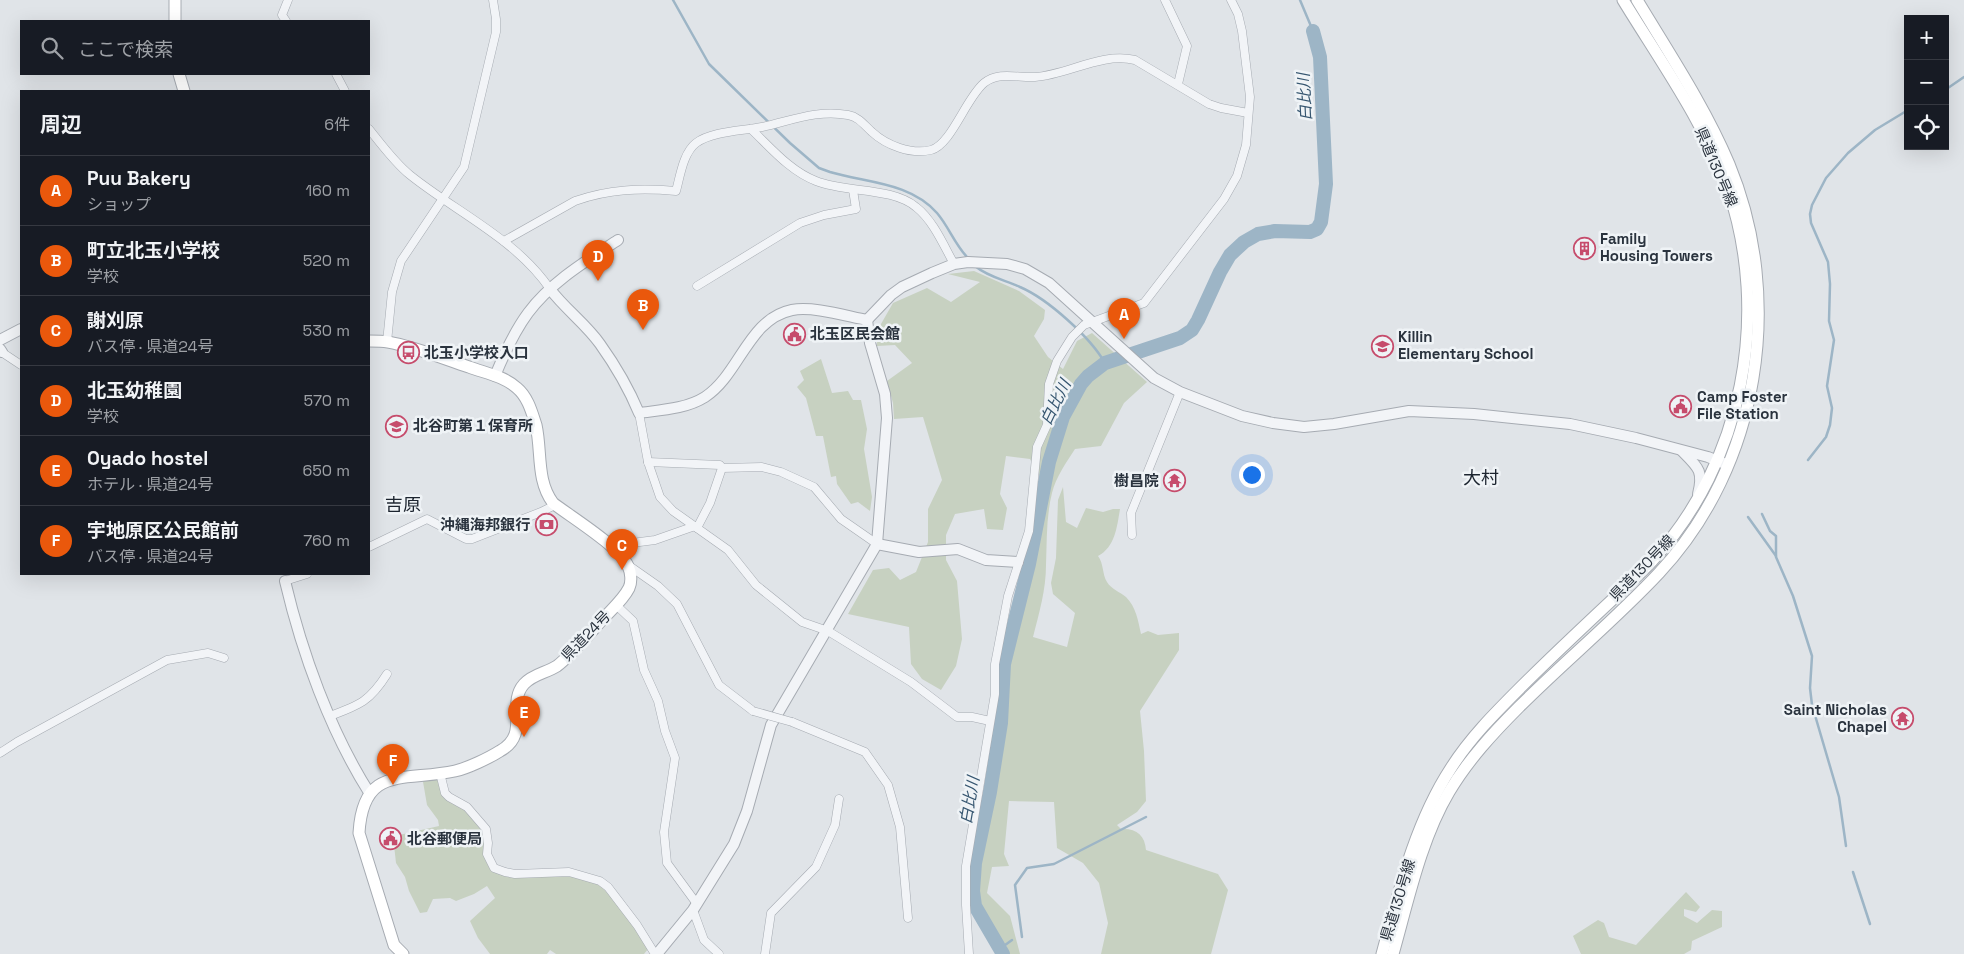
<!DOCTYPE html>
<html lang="ja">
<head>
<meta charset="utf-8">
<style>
	:root { --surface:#171b24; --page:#242831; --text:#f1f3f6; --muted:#9ea1a6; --line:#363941; --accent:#ea580c }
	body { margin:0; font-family:"Space Grotesk","Noto Sans JP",sans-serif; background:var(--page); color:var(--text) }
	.controls { position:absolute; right:15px; top:15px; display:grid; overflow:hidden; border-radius:0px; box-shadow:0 5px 20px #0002 }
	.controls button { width:45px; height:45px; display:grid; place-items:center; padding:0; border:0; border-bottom:1px solid var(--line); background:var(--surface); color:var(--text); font:25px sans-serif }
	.you { position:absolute; left:1251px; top:474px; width:18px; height:18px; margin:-12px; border:4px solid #fff; border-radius:50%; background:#1a73e8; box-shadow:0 0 0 8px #1a73e833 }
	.badge { display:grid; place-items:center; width:32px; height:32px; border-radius:50%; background:var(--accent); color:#fff; font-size:16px; font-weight:700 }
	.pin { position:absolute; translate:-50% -41px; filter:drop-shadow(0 1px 2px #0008) }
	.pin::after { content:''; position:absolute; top:26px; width:18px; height:15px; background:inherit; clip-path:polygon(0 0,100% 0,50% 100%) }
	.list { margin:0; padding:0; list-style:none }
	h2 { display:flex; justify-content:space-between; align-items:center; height:65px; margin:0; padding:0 20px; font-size:21px }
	h2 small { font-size:16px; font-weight:400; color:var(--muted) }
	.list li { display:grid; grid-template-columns:32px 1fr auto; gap:15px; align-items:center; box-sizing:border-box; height:70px; padding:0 20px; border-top:1px solid var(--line) }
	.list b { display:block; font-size:19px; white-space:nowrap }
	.list p { margin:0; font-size:16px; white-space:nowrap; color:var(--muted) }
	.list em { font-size:16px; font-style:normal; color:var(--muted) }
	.icon { flex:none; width:28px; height:28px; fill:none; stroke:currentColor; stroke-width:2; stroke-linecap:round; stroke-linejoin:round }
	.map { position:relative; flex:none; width:1964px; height:954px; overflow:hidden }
	.search { position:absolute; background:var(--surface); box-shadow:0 5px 20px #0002; left:20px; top:20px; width:350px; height:55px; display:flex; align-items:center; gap:12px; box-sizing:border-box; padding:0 18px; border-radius:0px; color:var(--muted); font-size:19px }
	.panel { position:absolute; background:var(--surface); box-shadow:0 5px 20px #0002; left:20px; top:90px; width:350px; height:485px; border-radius:0px }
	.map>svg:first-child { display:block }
	.green { fill:#c7d1c1 }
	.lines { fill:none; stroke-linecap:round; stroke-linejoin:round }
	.stream { stroke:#9db5c6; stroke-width:2.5 }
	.river { stroke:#9db5c6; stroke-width:14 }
	.minor-casing { stroke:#a6abb2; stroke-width:9 }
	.tertiary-casing { stroke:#a6abb2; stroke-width:12 }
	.secondary-casing { stroke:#a6abb2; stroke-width:13 }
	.minor { stroke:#f2f4f7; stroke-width:8 }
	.tertiary { stroke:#f2f4f7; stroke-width:10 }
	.secondary { stroke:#fff; stroke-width:11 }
	.minor-bridge-casing { stroke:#a6abb2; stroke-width:9; stroke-linecap:butt }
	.minor-bridge { stroke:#f2f4f7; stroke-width:8 }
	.labels { text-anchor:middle; stroke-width:5; stroke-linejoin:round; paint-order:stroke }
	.street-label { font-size:15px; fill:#2a333e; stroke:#eff3f6 }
	.poi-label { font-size:15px; font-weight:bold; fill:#2a333e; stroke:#eff3f6; text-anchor:start }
	.water-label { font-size:16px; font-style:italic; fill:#365670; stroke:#eff3f6 }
	.quarter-label { font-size:18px; fill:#1c242f; stroke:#eff3f6 }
</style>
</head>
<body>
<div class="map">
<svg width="1964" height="954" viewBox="0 0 1964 954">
	<rect width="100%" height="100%" fill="#e0e4e8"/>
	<g class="green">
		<path d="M974 271 1019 291 1045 310 1044 319 1034 336 1048 357 1063 369 1077 341 1092 333 1147 382 1124 403 1101 446 1075 449C1066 463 1056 477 1052 493 1046 517 1047 541 1046 565 1046 590 1039 613 1033 637L1067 647 1075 613 1053 594 1051 583 1056 558 1058 500 1063 487 1066 522 1077 528 1086 508 1103 512 1113 509H1120C1117 527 1115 547 1098 556 1104 564 1102 574 1107 582 1111 589 1120 592 1126 597 1136 607 1138 620 1141 634L1148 631 1158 635 1179 633V650L1140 711 1144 751 1146 801 1137 812 1117 825 1121 829C1136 828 1145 835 1146 850L1218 874 1228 890 1211 954H1101L1108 923 1099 883 1083 863 1057 848 1054 802 1009 801 1004 854 1009 866 992 867 987 893 1010 916 1020 954H1009L1006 945 972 905 970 885 973 850 994 736 1002 655 1037 515 1041 479 1030 459 1006 456 1000 494 1007 508 1003 530 987 529 984 509 955 514 946 535V560L957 581 962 639 956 666 941 690 922 679 911 664 909 627 848 614 873 570 889 568 900 580 916 572 928 542V509L942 480 923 417 894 419 893 403 887 381 912 363 895 345 877 346V331L893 303 927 288 951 302 980 282 948 274Z"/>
		<path d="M821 359 832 393 848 391 853 400H861L867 429 864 449 872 497 870 511 858 502 851 504 837 484 836 476 831 477 823 436H816L806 398 797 387 804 380 800 371Z"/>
		<path d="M440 773 444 790 483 825 488 858 504 872C526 872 548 873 570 875 576 876 584 876 589 878 608 886 637 931 648 949L644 954H556L550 950 547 954H490L478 938 470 921 495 898 487 886 474 894 456 901 450 898 433 899 427 912 420 913 409 891 405 877 396 863 394 845 400 843 399 835 439 826 438 820 427 805 422 776Z"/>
		<path d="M1686 892 1700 907 1696 912 1684 909V916L1697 923 1712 910 1722 911V927L1692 941 1691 950 1684 954H1581L1573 936 1598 920 1604 923 1609 937 1636 945Z"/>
	</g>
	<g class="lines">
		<g class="stream">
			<path d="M673 0 709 64 790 143 819 168 830 172C866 183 910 182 937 213 949 227 955 245 968 258"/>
			<path d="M1300 0 1313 31"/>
			<path d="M1945 90 1964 77"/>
			<path d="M975 266C988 277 1005 280 1020 287 1048 299 1090 337 1105 363"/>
			<path d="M1808 460 1826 437 1830 425 1832 408 1827 386 1834 340 1829 321 1830 284 1828 262 1811 223 1810 214 1812 205 1826 178 1848 153 1875 130 1908 110"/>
			<path d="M1762 514 1770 531 1776 536V557L1793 596 1812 656 1810 688 1812 705 1839 797 1846 846"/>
			<path d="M1748 517 1776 556"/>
			<path d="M1853 872 1870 924"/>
			<path d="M1022 937 1015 885 1027 868 1054 864 1146 817"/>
			<path d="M1001 948 1012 940"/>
		</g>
		<path class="river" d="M1003 954 975 906 973 891 975 863 990 792 1001 723 1004 664 1029 564 1049 462 1063 417 1081 384 1088 376 1105 363 1180 338 1192 330 1198 320 1220 272 1230 255 1244 242 1258 234 1275 231 1310 232 1317 229 1321 222 1326 184 1320 57 1313 31"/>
		<defs>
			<g id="minor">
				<path d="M1165 0 1187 46 1178 84"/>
				<path d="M286 21 282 15 288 0"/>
				<path d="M336 74 345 91"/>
				<path d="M369 129C381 144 395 163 410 175 456 212 516 239 550 289"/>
				<path d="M751 129C771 148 790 171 816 181 846 193 892 187 916 207 933 220 944 246 954 264"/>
				<path d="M504 241 575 201C609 189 640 188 676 191 680 177 683 153 696 143 712 131 743 131 762 127 790 121 818 109 848 115 859 117 864 125 872 132 886 145 911 155 931 150 951 145 966 98 984 83 999 71 1017 78 1035 77 1068 75 1101 52 1135 60L1209 104 1221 108 1248 113"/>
				<path d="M697 286 800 223 824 215 856 209 853 190"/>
				<path d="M387 342 392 292 401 261 464 167 496 32V19L493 0"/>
				<path d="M0 351 21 365"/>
				<path d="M639 413 648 462 660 497 673 511 728 550 756 585 802 622 828 631 911 682 957 717H972L990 721"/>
				<path d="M648 462 720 465 722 468 762 467 781 472 814 487 841 519 877 544"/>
				<path d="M697 528 710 503 722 468"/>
				<path d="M1132 535 1131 513 1180 392"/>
				<path d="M369 547 427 519 466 539H472L541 512 555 505"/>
				<path d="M614 549 632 543 655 540 695 526"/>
				<path d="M628 565 658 586 677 604 719 685 753 711"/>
				<path d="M285 581 307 574"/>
				<path d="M616 605 633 621 644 670 658 701 665 731 675 758 664 832 667 863 697 904"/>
				<path d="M330 716C360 705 370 701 387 674"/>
				<path d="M792 722 865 752 888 785 900 827 908 918"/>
				<path d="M0 753 17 742 167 660 208 653 224 658"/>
				<path d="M440 773 445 793 449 797 467 807 486 829 488 843 487 854 494 868 505 872 515 874 569 872 600 881 608 887 637 925 655 954"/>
				<path d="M693 910 704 940 719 954"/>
				<path d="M765 954 771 913 816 867 835 825 839 799"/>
				<path d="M969 954 966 905V866L995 694V664L1008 596 1029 531 1037 447 1047 425 1049 384 1057 361 1072 337 1084 325 1144 303 1224 199 1237 176 1246 145 1250 97 1242 31 1238 14 1231 0"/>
			</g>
			<g id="tertiary">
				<path d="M550 289C565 309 586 324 600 344 615 365 629 389 639 413 661 410 686 409 705 397 740 374 748 319 792 310 813 306 846 316 867 320"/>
				<path d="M867 320 891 295 902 287 932 273 954 264 968 262 1007 264 1025 269 1049 283 1154 378 1180 392 1242 416 1273 423 1304 427 1334 424 1409 411 1474 414 1570 424 1636 438 1708 457 1723 463"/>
				<path d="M0 340 21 329"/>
				<path d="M0 349 2 352"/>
				<path d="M495 376C504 354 514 332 528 313 551 282 586 261 618 240"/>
				<path d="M1682 451C1698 467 1704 471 1698 494"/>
				<path d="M877 544 919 552 958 549 986 560 1018 562"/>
				<path d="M285 581C302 653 330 731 370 794"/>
				<path d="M657 954 693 910 734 844 747 811 771 725 877 544 887 418 885 394 870 343 867 320"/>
			</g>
			<g id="secondary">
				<path d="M175 21V0"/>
				<path d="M179 74 184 91"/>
				<path d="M369 341C375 341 382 341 388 342 415 347 442 358 469 367 485 373 504 376 517 388 528 397 532 413 536 425 542 452 536 480 553 503 571 517 619 546 628 566 631 572 632 582 629 588 623 600 611 610 602 620 590 633 570 656 557 666 546 673 533 674 524 684 506 704 531 734 500 751 489 758 468 768 455 771 405 782 363 764 359 833L394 945 403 954"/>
				<path d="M1382 954C1399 891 1415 823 1451 768 1470 738 1495 713 1520 688 1550 658 1581 629 1612 600 1625 587 1639 575 1652 561 1743 463 1771 315 1728 189 1705 123 1659 59 1623 0"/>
				<path d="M1393 954C1408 901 1421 839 1449 792 1468 760 1493 733 1519 707 1565 661 1615 620 1659 573 1760 465 1785 299 1729 164 1705 107 1669 53 1637 0"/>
			</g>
		</defs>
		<use href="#minor" class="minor-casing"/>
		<use href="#tertiary" class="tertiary-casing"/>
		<use href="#secondary" class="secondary-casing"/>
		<use href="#minor" class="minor"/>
		<use href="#tertiary" class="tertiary"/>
		<use href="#secondary" class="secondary"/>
		<defs>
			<path id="minor-bridge" d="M753 711 792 722"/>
		</defs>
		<use href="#minor-bridge" class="minor-bridge-casing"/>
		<use href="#minor-bridge" class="minor-bridge"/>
	</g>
	<defs>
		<symbol id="building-ring" viewBox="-11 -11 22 22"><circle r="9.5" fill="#eff3f6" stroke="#c64c6c" stroke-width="1.5"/><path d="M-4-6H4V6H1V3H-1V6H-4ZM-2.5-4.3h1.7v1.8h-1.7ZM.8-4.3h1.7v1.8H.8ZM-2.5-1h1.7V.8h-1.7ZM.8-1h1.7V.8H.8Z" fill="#c64c6c"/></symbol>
		<symbol id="civic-ring" viewBox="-11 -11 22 22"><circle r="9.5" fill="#eff3f6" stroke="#c64c6c" stroke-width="1.5"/><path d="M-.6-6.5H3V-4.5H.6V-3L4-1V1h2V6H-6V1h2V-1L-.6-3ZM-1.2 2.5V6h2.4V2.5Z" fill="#c64c6c"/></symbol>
		<symbol id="school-ring" viewBox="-11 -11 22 22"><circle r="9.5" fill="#eff3f6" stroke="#c64c6c" stroke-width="1.5"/><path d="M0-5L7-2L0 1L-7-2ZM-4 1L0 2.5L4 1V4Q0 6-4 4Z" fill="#c64c6c"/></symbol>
		<symbol id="bus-ring" viewBox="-11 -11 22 22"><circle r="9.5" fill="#eff3f6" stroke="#c64c6c" stroke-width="1.5"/><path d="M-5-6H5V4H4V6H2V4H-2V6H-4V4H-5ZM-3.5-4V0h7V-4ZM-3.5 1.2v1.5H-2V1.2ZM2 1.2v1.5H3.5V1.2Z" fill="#c64c6c"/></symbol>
		<symbol id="temple-ring" viewBox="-11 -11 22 22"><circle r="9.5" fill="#eff3f6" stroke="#c64c6c" stroke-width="1.5"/><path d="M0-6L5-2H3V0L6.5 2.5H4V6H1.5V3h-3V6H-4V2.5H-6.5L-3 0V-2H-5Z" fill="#c64c6c"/></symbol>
		<symbol id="bank-ring" viewBox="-11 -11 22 22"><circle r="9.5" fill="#eff3f6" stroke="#c64c6c" stroke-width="1.5"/><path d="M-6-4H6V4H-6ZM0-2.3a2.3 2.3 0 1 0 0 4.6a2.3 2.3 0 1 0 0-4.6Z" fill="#c64c6c"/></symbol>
	</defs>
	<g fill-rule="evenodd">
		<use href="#building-ring" x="1572" y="236" width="25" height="25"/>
		<use href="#civic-ring" x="782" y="322" width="25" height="25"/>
		<use href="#school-ring" x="1370" y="334" width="25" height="25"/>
		<use href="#bus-ring" x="396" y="340" width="25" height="25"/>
		<use href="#civic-ring" x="1668" y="394" width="25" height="25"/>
		<use href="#school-ring" x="384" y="414" width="25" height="25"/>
		<use href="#temple-ring" x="1162" y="468" width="25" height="25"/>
		<use href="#bank-ring" x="534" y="512" width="25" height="25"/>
		<use href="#temple-ring" x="1890" y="706" width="25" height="25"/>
		<use href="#civic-ring" x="378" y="826" width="25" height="25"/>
	</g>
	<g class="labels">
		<g class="street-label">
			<text transform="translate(1716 167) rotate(67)" y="5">県道130号線</text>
			<text transform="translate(1642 568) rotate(-46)" y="5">県道130号線</text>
			<text transform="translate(586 636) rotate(-46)" y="5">県道24号</text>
			<text transform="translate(1398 900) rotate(-73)" y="5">県道130号線</text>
		</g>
		<g class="poi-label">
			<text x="1600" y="244">Family<tspan x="1600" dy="17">Housing Towers</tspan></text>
			<text x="810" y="339">北玉区民会館</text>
			<text x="1398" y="342">Killin<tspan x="1398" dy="17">Elementary School</tspan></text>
			<text x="424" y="358">北玉小学校入口</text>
			<text x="1697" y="402">Camp Foster<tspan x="1697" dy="17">File Station</tspan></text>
			<text x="413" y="431">北谷町第１保育所</text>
			<text x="1159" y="486" text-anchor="end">樹昌院</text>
			<text x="530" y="530" text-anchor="end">沖縄海邦銀行</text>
			<text x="1887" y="715" text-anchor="end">Saint Nicholas<tspan x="1887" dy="17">Chapel</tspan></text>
			<text x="407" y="844">北谷郵便局</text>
		</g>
		<g class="water-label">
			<text transform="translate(1304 97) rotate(-93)" y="6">白比川</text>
			<text transform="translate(1055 402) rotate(-64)" y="6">白比川</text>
			<text transform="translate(969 800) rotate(-80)" y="6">白比川</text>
		</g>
		<g class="quarter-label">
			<text x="1481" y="484">大村</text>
			<text x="403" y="511">吉原</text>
		</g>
	</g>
</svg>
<div class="controls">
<button>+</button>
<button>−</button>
<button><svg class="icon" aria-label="locate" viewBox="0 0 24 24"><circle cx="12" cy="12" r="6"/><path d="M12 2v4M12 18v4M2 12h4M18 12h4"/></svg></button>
</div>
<div class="you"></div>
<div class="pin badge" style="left:1124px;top:339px">A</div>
<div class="pin badge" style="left:643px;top:330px">B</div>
<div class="pin badge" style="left:622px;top:570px">C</div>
<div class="pin badge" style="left:598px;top:281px">D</div>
<div class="pin badge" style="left:524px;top:737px">E</div>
<div class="pin badge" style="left:393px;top:785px">F</div>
<div class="search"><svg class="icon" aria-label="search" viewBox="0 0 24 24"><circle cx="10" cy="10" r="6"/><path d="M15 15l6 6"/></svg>ここで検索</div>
<section class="panel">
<h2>周辺<small>6件</small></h2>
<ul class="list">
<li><span class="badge">A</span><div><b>Puu Bakery</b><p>ショップ</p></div><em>160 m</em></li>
<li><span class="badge">B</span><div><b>町立北玉小学校</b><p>学校</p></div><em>520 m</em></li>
<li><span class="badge">C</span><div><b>謝刈原</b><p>バス停 · 県道24号</p></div><em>530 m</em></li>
<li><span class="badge">D</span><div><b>北玉幼稚園</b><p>学校</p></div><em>570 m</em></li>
<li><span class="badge">E</span><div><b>Oyado hostel</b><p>ホテル · 県道24号</p></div><em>650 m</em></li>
<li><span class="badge">F</span><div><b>宇地原区公民館前</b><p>バス停 · 県道24号</p></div><em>760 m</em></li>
</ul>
</section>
</div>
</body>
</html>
